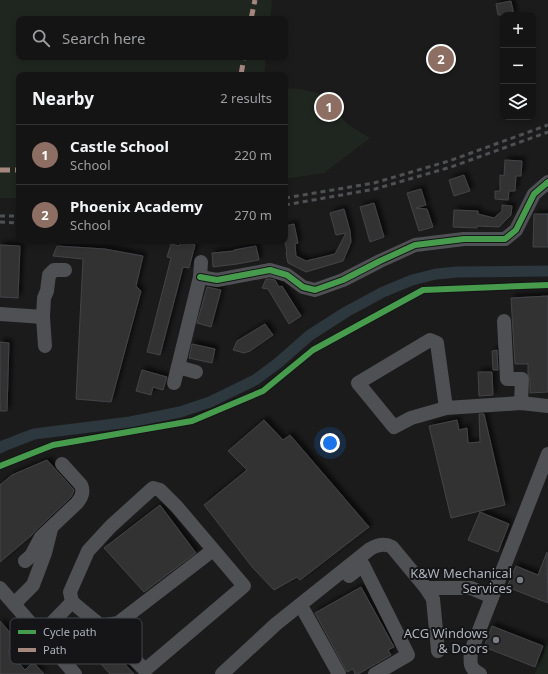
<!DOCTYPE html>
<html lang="en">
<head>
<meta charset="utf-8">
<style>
	:root { --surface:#141414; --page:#212122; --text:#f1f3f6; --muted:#9d9ea0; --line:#333334; --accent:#797d84 }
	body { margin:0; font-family:"Noto Sans",sans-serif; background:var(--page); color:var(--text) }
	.controls { position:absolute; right:12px; top:12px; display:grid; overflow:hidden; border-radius:8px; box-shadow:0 2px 6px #0003 }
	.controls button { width:36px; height:36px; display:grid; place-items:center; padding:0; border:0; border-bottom:1px solid var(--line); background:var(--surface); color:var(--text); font:20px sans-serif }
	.you { position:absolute; left:330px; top:443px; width:14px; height:14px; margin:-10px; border:3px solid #fff; border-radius:50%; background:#1a73e8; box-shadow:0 0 0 6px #1a73e833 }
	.badge { display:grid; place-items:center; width:26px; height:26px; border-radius:50%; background:var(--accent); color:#fff; font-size:13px; font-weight:700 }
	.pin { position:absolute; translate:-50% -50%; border:2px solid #fff; box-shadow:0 1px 4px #0006 }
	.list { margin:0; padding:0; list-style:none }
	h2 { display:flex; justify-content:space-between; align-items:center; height:52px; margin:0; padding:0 16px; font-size:17px }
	h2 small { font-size:13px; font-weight:400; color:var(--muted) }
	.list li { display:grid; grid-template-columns:26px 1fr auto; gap:12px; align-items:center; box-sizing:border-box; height:60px; padding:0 16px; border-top:1px solid var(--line) }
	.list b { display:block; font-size:15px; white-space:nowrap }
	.list p { margin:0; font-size:13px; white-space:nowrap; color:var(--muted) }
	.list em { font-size:13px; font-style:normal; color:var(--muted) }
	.icon { flex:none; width:22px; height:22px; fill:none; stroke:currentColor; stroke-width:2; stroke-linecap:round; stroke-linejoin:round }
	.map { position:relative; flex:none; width:548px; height:674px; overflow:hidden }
	.search { position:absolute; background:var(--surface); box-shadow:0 2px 6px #0003; left:16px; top:16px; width:272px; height:44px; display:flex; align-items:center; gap:10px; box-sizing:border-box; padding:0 14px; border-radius:8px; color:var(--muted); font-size:15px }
	.panel { position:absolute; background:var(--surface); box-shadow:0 2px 6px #0003; left:16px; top:72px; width:272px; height:172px; border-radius:8px }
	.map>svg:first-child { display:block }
	.green { fill:#1f261f }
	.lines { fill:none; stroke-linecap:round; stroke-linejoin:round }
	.canal { stroke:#2d373e; stroke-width:11 }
	.building { fill:#333; stroke:#434447; filter:url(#shadow) }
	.minor { stroke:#4f5054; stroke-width:14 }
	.rail { stroke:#4f5053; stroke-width:3; stroke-dasharray:5 4; stroke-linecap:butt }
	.quiet { stroke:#a5887d; stroke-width:5; stroke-dasharray:10 5; stroke-linecap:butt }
	.cycleway-casing { stroke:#151517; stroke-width:8 }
	.cycleway { stroke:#469c4c; stroke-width:6 }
	.poi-dot { fill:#797d84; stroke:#151517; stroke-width:1.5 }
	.labels { text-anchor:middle; stroke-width:4; stroke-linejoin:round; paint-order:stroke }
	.poi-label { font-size:13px; fill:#acb2bc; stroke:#151517; text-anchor:end }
	.key { fill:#151517; stroke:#424449; stroke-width:1 }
	.key-label { font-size:11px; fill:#acb2bc }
</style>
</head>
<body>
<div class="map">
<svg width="548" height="674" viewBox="0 0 548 674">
	<defs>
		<filter id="shadow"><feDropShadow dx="3.5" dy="-3.5" stdDeviation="2" flood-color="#0009"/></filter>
	</defs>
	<rect width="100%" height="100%" fill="#1b1b1b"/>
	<g class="green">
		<path d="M0 0H272L270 19H19V57H266L264 75H19V198H0Z"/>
		<path d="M285 88 300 89 325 95 332 106 347 124 370 138 324 173 285 179Z"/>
		<path d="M548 640V674H535Z"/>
	</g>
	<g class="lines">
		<path class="canal" d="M0 448 3 446 34 434 130 422 180 412 210 402 255 380 278 363 310 335 346 312 383 292 412 280 436 274 458 272 548 271"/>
	</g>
	<g class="building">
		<path d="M511 1 514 15H498L496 4Z"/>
		<path d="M505 160 522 161 521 176H516L515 191H509L508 200 495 199V191H500V175L504 176Z"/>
		<path d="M464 175 470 191 454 196 449 180Z"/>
		<path d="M421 189 426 205 416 208 427 209 433 227 419 231 407 193Z"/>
		<path d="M374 203 384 237 370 242 360 207Z"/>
		<path d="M502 205 512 206 511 215 499 227 477 226V228L453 227 454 210 478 211V214L494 218 502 211Z"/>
		<path d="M344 209 350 231 351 242 343 261 306 272 288 263 286 253 287 252 285 242V226L294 224 298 243 295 244 296 256 306 261 335 254 346 233 336 235 330 213Z"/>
		<path d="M534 214H548V247H533Z"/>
		<path d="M181 241 195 245 189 268 183 267 160 355 147 352 171 258 167 257 171 244 179 246Z"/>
		<path d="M0 245 20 246 18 298 0 297Z"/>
		<path d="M57 246 105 249 143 256 136 286 141 291 111 402 76 399 83 259 53 256Z"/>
		<path d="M256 246 259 260 237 264 213 267 212 253 234 251V250Z"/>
		<path d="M266 279H270L275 280 279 287 282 286 301 316 289 324 268 289 262 288Z"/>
		<path d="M207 287 221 290 211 327 197 323Z"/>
		<path d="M548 296V392L530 393V379L528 374V364H515L511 298Z"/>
		<path d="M265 324 273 335 250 351 244 353 233 350 237 341Z"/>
		<path d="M0 342 9 343 7 411H0Z"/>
		<path d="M192 344 215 349 212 363 189 358Z"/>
		<path d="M497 350 498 370H493L492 351Z"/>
		<path d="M142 370 167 377 163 390 153 387 151 395 136 391Z"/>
		<path d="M478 372H492L493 395 479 396Z"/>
		<path d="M479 414H484L505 505 451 518 429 426 457 420 459 430 467 428 468 443 480 442Z"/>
		<path d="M264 420 283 440 290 435 369 527 300 580 297 577 274 590 253 568 204 505 247 470 228 451Z"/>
		<path d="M47 460 74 490 73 493 71 497 35 531 32 535 0 562V485L12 475Z"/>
		<path d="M160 505 196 553 144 592 104 548Z"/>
		<path d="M480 512 509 524 498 552 468 540Z"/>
		<path d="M547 552 548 603 507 587 516 566 538 575Z"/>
		<path d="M361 587 394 647 388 650 391 655 358 674H355L353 669 347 672 315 613Z"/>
		<path d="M0 621 18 642 8 651 25 670 33 662 44 674H0Z"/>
		<path d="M492 626 543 646 535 667 484 647Z"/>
		<path d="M93 630 95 632 134 674H110L77 637Z"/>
	</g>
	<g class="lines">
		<g class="minor">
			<path d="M200 277 217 280 270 270 287 275 303 287 315 290 343 280 380 261 415 245 464 239H505L516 230 534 194 548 182"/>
			<path d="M0 314 43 317"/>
			<path d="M504 321 507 379H522L521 403"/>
			<path d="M45 346 43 317 44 298 47 291 49 275 54 270H65"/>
			<path d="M178 367 196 372"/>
			<path d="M174 383 200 277 201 262"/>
			<path d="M446 408 437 343 430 340 358 383 394 427 411 418 446 408 521 403 548 406"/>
			<path d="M25 561 31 556 41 537 77 503C82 497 84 491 81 485L62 464"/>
			<path d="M349 576 363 565 408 655 375 674"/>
			<path d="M0 588 75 674"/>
			<path d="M426 588 433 599 438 651"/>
			<path d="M72 602 101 626 118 623 213 550"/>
			<path d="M14 604 33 585 45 553 51 529"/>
			<path d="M304 611 339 674"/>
			<path d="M41 634 72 602 70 592 88 551 111 526 153 488 160 490 177 507 244 586 145 670 101 626"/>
			<path d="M222 674 276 624 370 549C377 545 385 543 392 547L426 588H471L492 597"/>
			<path d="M480 674C469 668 470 663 471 651L548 454"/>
		</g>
		<g class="rail">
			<path d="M285 198 374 183 449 161 548 125"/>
			<path d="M285 205 375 189 451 167 548 132"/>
			<path d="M0 216H19"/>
			<path d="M0 222 19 223"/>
		</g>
		<g class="quiet">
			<path d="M251 19 255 0"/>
			<path d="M241 75 244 57"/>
			<path d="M0 170H19"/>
		</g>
		<defs>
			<g id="cycleway">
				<path d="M200 277 217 280 270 270 287 275 303 287 315 290 343 280 380 261 415 245 464 239H505L516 230 534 194 548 182"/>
				<path d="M0 466 53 445 192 421 263 391 313 350 423 290 548 285"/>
			</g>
		</defs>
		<use href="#cycleway" class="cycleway-casing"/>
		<use href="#cycleway" class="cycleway"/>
	</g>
	<g class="poi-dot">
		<circle cx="520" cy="580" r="4"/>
		<circle cx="496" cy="640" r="4"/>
	</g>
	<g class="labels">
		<g class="poi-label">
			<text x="512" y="578">K&amp;W Mechanical<tspan x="512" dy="15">Services</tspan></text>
			<text x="488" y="638">ACG Windows<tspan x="488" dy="15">&amp; Doors</tspan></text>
		</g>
	</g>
	<rect x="10" y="618" width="132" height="46" rx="6" class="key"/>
	<rect x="18" y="630" width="18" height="4" fill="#469c4c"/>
	<rect x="18" y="648" width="18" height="4" fill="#a5887d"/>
	<g class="key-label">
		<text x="43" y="636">Cycle path</text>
		<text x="43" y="654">Path</text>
	</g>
</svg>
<div class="controls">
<button>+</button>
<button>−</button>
<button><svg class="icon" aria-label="layers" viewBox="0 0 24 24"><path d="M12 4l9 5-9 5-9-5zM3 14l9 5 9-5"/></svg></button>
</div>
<div class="you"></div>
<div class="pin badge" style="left:329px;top:107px;background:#8d6e63">1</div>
<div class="pin badge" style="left:441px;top:59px;background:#8d6e63">2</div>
<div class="search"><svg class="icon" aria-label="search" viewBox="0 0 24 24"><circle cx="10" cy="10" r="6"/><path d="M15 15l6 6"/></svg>Search here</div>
<section class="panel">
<h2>Nearby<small>2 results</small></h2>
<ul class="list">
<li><span class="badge" style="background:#8d6e63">1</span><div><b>Castle School</b><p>School</p></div><em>220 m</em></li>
<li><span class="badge" style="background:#8d6e63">2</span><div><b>Phoenix Academy</b><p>School</p></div><em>270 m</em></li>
</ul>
</section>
</div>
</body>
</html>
